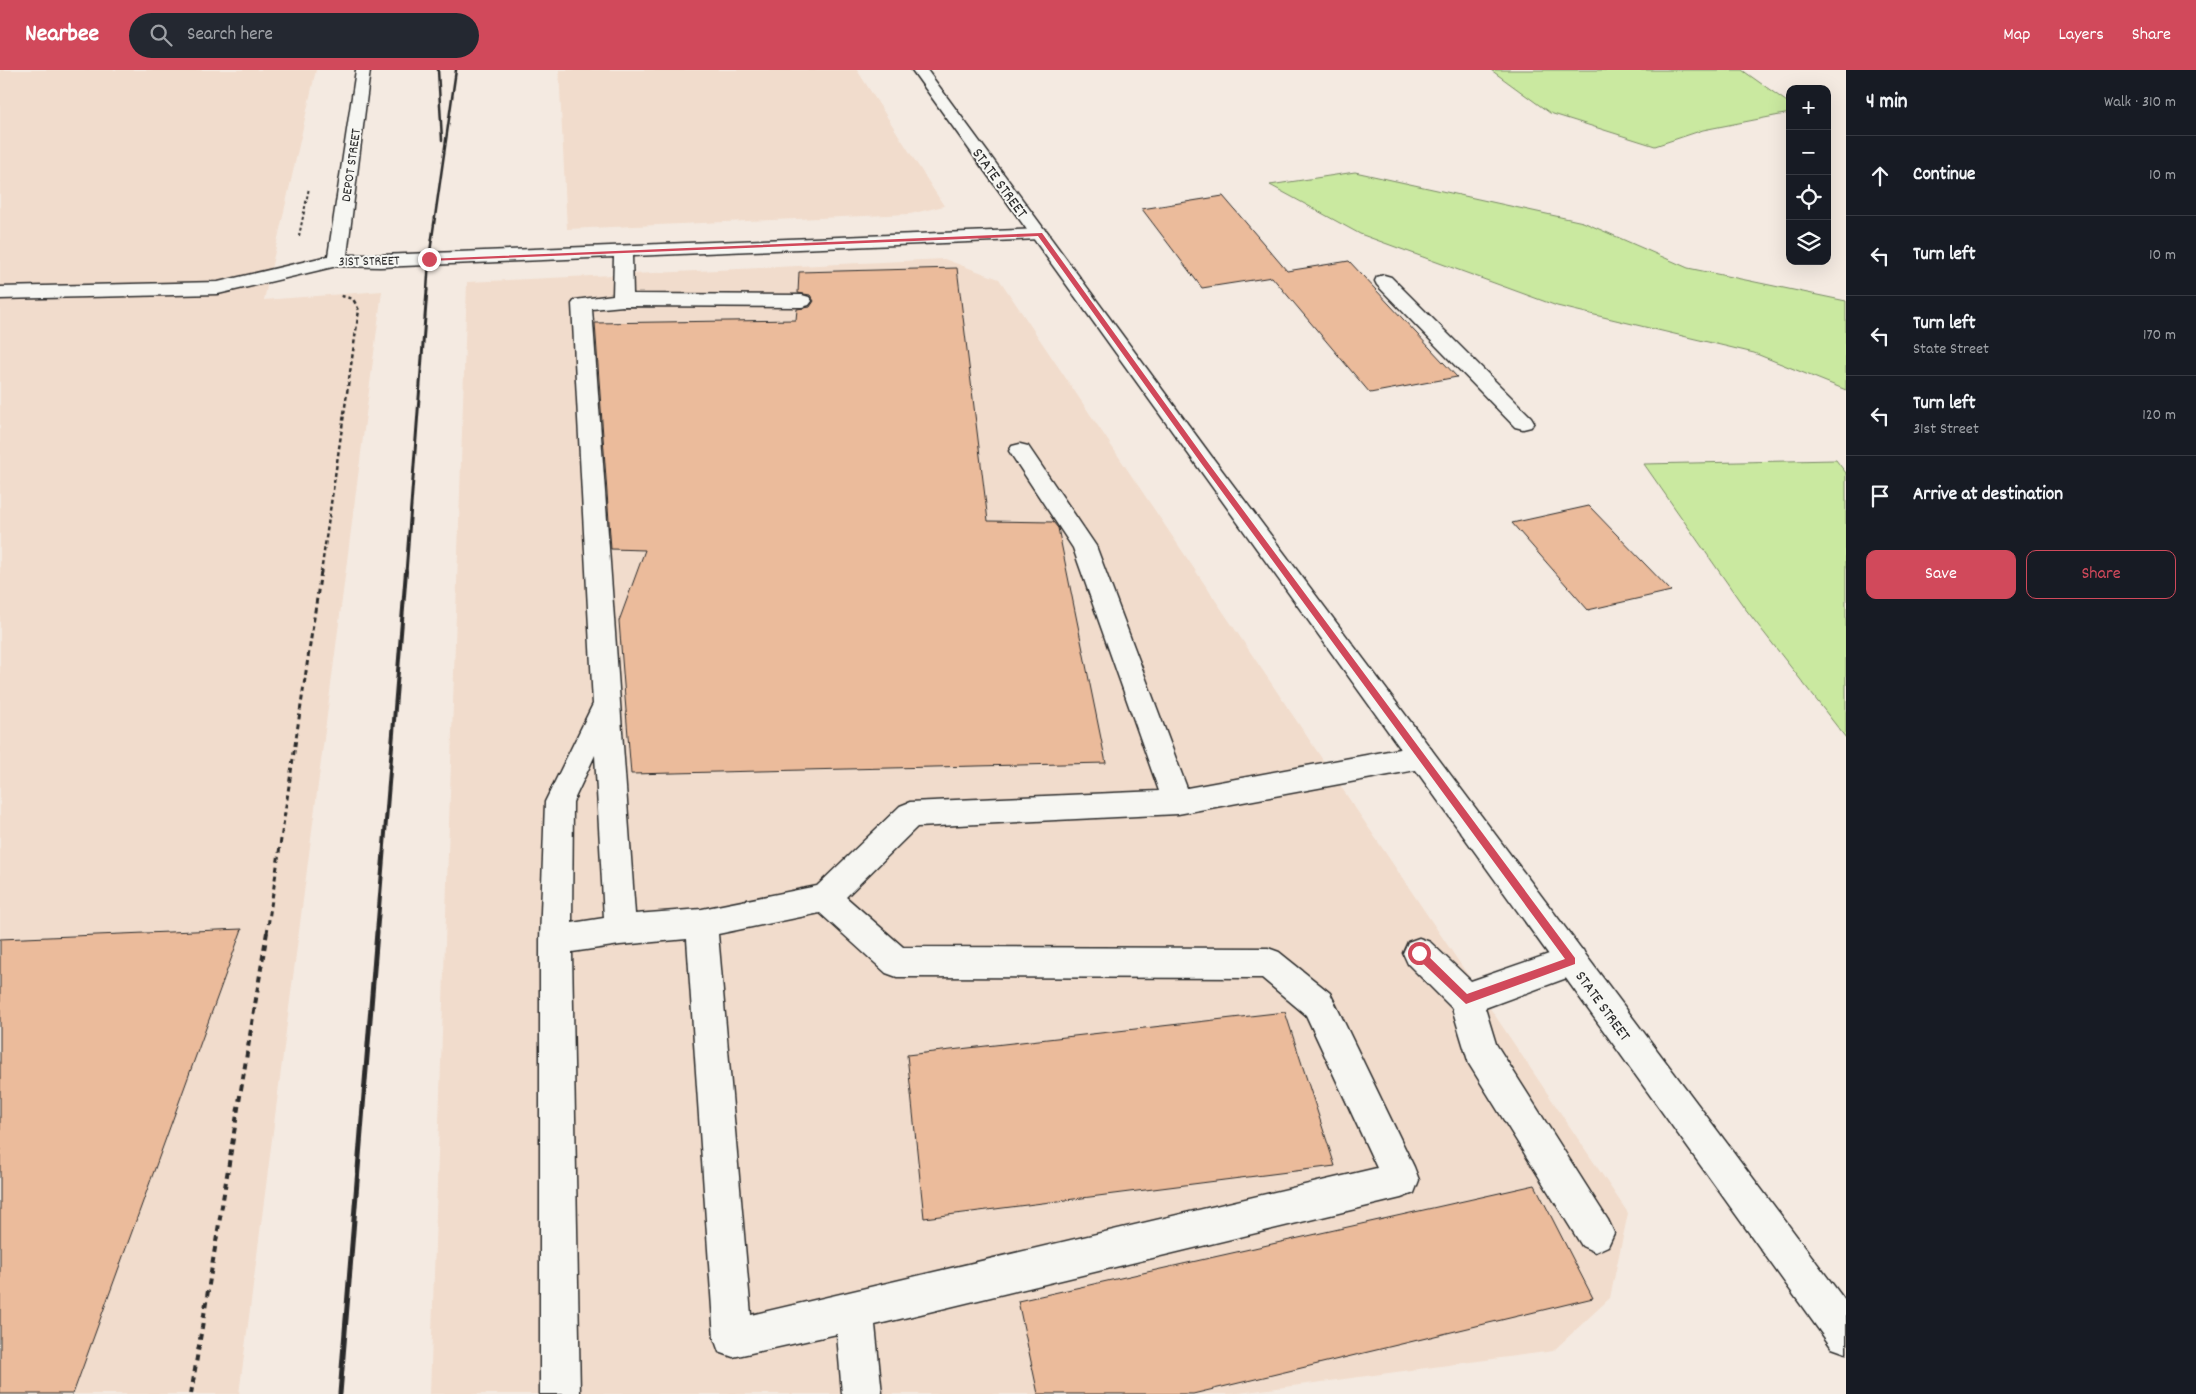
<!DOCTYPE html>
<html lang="en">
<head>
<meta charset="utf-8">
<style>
	:root { --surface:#171b24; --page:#242831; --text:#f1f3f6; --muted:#9ea1a6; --line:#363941; --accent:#d1495b }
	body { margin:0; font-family:Dekko,sans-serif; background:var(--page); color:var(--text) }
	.controls { position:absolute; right:15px; top:15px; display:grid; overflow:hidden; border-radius:10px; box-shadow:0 5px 20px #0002 }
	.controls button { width:45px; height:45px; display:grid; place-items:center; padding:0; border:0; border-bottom:1px solid var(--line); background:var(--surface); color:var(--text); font:25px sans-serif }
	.stop { position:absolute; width:15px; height:15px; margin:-11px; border:4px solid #d1495b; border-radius:50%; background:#fff }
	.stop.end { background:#d1495b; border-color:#fff; box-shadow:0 1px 5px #0008 }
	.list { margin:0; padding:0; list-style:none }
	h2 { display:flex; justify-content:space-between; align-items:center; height:65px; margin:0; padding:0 20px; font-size:21px }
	h2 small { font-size:16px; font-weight:400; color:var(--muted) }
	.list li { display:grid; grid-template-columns:32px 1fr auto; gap:15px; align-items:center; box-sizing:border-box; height:80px; padding:0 20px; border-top:1px solid var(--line) }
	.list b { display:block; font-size:19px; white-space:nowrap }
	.list p { margin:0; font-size:16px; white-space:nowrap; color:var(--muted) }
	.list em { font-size:16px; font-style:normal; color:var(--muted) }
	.actions { display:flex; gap:10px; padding:15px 20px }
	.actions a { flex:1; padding:11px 0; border:1px solid var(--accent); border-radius:10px; text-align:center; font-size:18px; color:var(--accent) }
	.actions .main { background:var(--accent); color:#fff }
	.icon { flex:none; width:28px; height:28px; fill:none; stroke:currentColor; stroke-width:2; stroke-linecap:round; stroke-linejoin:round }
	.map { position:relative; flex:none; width:1846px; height:1324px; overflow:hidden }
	header { display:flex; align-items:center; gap:30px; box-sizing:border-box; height:70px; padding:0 25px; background:var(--accent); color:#fff }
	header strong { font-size:24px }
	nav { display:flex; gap:28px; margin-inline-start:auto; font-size:18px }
	.search { width:350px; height:45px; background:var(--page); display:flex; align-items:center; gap:12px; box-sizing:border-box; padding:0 18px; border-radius:28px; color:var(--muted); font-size:19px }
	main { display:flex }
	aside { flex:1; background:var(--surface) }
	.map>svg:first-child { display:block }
	.built { fill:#f1dccc }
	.green { fill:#cae9a0; stroke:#7a8a66 }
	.building { fill:#ebbb9b; stroke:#2b2b2b }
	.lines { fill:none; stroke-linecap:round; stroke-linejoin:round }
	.minor-casing { stroke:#2b2b2b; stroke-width:3 }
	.major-casing { stroke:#2b2b2b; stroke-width:3 }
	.path-far3 { stroke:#2b2b2b; stroke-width:2; stroke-dasharray:3 2.5; stroke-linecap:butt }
	.path-far2 { stroke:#2b2b2b; stroke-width:2.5; stroke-dasharray:4 3; stroke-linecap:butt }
	.path-far1 { stroke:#2b2b2b; stroke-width:3; stroke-dasharray:5 4; stroke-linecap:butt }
	.path { stroke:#2b2b2b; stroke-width:4; stroke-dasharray:6 5; stroke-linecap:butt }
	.minor { fill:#f6f6f2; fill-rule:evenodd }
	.major { fill:#f6f6f2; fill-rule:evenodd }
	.rail-far3 { stroke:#2b2b2b; stroke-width:2.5 }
	.rail-far2 { stroke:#2b2b2b; stroke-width:3 }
	.rail-far1 { stroke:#2b2b2b; stroke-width:4 }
	.rail { stroke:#2b2b2b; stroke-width:5 }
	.route { fill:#d1495b }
	.labels { text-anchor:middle; stroke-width:4; stroke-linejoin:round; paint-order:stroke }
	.far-street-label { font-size:14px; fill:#2b2b2b; stroke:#f6f6f2 }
	.street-label { font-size:16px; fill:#2b2b2b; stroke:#f6f6f2 }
</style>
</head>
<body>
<header>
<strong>Nearbee</strong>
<div class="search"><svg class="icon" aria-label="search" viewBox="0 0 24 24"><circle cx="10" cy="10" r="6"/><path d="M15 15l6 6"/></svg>Search here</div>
<nav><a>Map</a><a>Layers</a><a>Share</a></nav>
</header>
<main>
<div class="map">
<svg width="1846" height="1324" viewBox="0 0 1846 1324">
	<rect width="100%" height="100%" fill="#f4eae1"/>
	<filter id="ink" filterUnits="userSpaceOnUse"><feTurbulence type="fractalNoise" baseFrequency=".02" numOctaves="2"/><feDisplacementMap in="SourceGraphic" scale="10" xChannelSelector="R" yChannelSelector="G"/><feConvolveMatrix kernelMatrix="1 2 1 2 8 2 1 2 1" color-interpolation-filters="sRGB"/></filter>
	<g filter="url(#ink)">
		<g class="built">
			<path d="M0 0H316L264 230 382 221 239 1324H0Z"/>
			<path d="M559 0H857L944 136 910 144 567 159Z"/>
			<path d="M944 189 999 209 1628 1143 1610 1228 1553 1281 1232 1324H430L467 212Z"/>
		</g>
		<g class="green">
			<path d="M1491 0H1742L1790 34V43L1703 60 1655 76 1550 43Z"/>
			<path d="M1355 102 1583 152 1688 198 1846 231V320L1754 283 1557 236 1360 164 1270 115Z"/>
			<path d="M1836 390 1846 403V668L1744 537 1644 394Z"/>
		</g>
		<g class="building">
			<path d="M1223 126 1287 201 1349 191 1457 307 1370 323 1272 207 1202 218 1142 139Z"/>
			<path d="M957 198 988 451 1053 452 1058 458 1106 693 631 704 619 551 645 480 611 479 595 253 796 250 797 239 810 237 814 231 810 225 798 223 799 202Z"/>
			<path d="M1589 436 1671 521 1588 540 1512 453Z"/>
			<path d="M242 859 73 1324H0V869Z"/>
			<path d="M1285 942 1335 1096 924 1148 907 985Z"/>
			<path d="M1535 1115 1593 1228 1193 1324H1038L1018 1231Z"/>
		</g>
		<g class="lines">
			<defs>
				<g id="minor">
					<path d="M356 0H370L347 185H380L1040 159 1046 160 1049 164 1046 168 1040 169 632 186 633 224 802 225 809 227 812 231 809 235 802 237 623 236 592 239 635 844 702 839 817 816 900 736 910 732 1159 721 1073 478 1009 381 1012 376 1020 374 1028 376 1096 476 1187 718 1421 675 1431 679 1435 687 1431 695 1421 699 1178 744 917 757 846 827 903 877 1268 878 1279 882 1330 923 1414 1097 1419 1110 1414 1123 1401 1128 875 1255 882 1324H842L837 1264 733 1287 719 1282 714 1268 687 869 620 875 572 882 580 1324H540V870L545 732 593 634 572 234 575 230 613 225 614 187 380 197 337 196 218 224 0 229V217L218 212 328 186ZM595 685 604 848 572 853 573 732ZM820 843 886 903 897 907 1262 908 1306 945 1377 1098 751 1245 718 864Z"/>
					<path d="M1384 205 1391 207 1531 347 1534 352 1531 357 1523 359 1515 357 1377 215 1375 211 1377 207Z"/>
					<path d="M1419 868 1430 872 1471 911 1572 876 1583 880 1588 891 1583 902 1485 938 1496 974 1608 1150 1614 1163 1608 1176 1595 1182 1582 1176 1469 994 1452 938 1408 894 1403 883 1408 872Z"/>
				</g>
				<path id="major" d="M912 0H927L1212 387 1846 1232V1283L1832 1278Z"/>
			</defs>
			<use href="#minor" class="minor-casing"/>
			<use href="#major" class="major-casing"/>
			<path class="path-far3" d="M299 166 309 118"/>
			<path class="path-far2" d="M321 503 359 240 353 229 338 225"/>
			<path class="path-far1" d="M267 863 321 501"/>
			<path class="path" d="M191 1324 267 862"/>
			<use href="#minor" class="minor"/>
			<use href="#major" class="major"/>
			<g class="rail-far3">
				<path d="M438 0 442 70"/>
				<path d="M427 221 429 189 456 0"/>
			</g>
			<path class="rail-far2" d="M406 503 427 220"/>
			<path class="rail-far1" d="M377 863 406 501"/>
			<path class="rail" d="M340 1324 377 862"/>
		</g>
	</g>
	<path class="route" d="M1042 163 1206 390 1575 888V894L1466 934 1415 886V880H1422L1467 924 1565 889 1201 393 1038 166 429 191 426 189Z"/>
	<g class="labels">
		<g class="far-street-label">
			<text transform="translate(350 95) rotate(-82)" y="5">DEPOT STREET</text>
			<text transform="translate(369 190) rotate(-1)" y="5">31ST STREET</text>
		</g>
		<g class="street-label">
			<text transform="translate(1001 112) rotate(54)" y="6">STATE STREET</text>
			<text transform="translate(1604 935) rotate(54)" y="6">STATE STREET</text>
		</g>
	</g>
</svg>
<div class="controls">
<button>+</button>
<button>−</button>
<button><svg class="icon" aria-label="locate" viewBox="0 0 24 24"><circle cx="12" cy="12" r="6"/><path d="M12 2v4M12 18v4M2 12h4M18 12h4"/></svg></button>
<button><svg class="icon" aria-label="layers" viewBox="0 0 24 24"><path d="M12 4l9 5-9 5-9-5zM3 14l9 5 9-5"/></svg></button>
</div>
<div class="stop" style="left:1419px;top:883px"></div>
<div class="stop end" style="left:429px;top:189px"></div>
</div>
<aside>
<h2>4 min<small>Walk · 310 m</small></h2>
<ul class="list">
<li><svg class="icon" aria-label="ahead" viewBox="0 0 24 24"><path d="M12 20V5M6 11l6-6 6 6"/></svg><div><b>Continue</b></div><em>10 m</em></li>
<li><svg class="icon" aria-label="left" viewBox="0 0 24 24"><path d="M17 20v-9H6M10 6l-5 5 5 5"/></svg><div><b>Turn left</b></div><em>10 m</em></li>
<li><svg class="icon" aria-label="left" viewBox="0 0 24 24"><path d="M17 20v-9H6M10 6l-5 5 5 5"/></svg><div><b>Turn left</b><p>State Street</p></div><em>170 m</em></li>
<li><svg class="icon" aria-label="left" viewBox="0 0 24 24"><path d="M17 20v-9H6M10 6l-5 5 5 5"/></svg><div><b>Turn left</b><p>31st Street</p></div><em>120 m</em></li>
<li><svg class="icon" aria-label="arrive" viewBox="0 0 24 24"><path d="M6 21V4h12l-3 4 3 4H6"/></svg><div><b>Arrive at destination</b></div></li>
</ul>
<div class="actions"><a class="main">Save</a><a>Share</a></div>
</aside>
</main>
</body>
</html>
